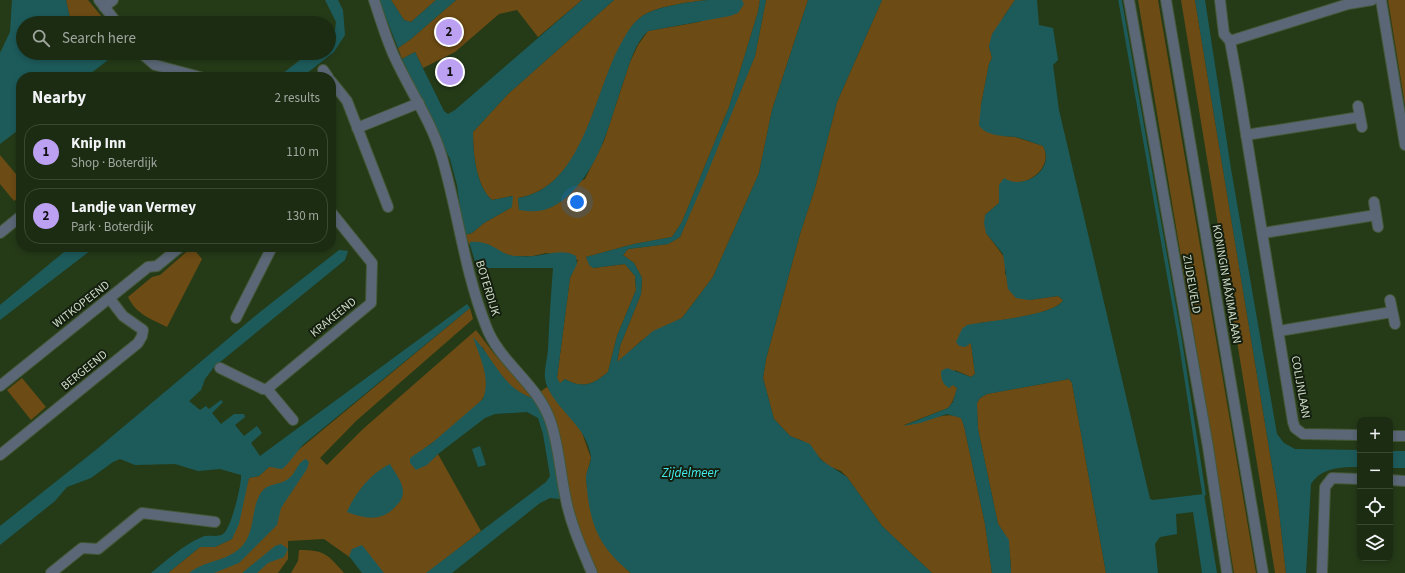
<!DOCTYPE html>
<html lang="en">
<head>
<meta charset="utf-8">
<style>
	:root { --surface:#1c2c12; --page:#25341b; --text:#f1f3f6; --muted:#a0a79f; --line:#3a4832; --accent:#bca0f2 }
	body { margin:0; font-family:"Source Sans 3",sans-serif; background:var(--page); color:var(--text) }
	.controls { position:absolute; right:12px; bottom:12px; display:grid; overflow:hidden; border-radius:8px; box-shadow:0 2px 6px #0003 }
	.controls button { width:36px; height:36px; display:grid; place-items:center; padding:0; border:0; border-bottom:1px solid var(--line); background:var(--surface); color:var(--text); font:20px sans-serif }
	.you { position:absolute; left:577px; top:202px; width:14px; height:14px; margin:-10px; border:3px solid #fff; border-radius:50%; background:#1a73e8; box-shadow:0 0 0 6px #1a73e833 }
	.badge { display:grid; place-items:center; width:26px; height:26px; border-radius:50%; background:var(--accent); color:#111; font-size:13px; font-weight:700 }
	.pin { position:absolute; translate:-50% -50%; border:2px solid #fff; box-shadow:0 1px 4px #0006 }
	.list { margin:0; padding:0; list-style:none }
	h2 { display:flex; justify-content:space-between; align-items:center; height:52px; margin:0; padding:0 16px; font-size:17px }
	h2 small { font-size:13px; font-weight:400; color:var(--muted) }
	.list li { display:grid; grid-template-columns:26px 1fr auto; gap:12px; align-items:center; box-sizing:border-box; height:56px; margin:0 8px 8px; padding:0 8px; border:1px solid var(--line); border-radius:16px }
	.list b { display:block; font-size:15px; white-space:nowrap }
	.list p { margin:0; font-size:13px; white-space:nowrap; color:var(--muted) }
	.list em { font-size:13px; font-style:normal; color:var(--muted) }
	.icon { flex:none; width:22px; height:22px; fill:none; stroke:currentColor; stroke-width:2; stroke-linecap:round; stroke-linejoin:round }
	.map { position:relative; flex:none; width:1405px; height:573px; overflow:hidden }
	.search { position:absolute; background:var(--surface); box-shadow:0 2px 6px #0003; left:16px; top:16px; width:320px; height:44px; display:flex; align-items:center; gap:10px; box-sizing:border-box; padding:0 14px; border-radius:22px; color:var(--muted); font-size:15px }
	.panel { position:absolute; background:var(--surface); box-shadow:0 2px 6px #0003; left:16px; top:72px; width:320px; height:180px; border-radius:16px }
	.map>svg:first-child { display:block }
	.green { fill:#6d4b14 }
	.water { fill:#1d5b5b }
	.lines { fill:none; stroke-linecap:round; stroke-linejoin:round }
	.stream { stroke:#1d5b5b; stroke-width:3.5 }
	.minor-casing { stroke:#435837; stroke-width:12 }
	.minor { stroke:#5b6776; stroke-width:10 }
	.labels { text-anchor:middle; stroke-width:4; stroke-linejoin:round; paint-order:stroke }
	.street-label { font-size:12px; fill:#cddbc6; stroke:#151f10 }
	.water-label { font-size:13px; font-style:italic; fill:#42ebec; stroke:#151f10 }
</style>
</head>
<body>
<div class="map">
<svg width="1405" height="573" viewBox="0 0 1405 573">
	<rect width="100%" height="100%" fill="#253b18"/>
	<g class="green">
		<path d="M66 0H88L107 23H71Z"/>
		<path d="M391 0H436L411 22 404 20Z"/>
		<path d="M456 0H582L538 37 517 10 499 14 455 52 423 68 415 52 402 59 398 48 411 39Z"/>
		<path d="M614 0H708C690 2 655 6 641 17 635 21 632 28 628 34 593 83 589 186 518 198L519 210 585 179 604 141 630 62 638 45 648 31 699 22 742 0H760L758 12 729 107 682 222 672 237 634 244 586 257 593 268 625 264 635 276 636 290 617 336 608 372C593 385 582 389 565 379L560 384 557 378 570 278 578 260 546 253 533 256H512L470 242V245L464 235 472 233 484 223 512 207V196L492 200C476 186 473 153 473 132L508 94Z"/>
		<path d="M766 0H808L772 110 759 173 713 277 682 318 641 341 617 363 620 346 641 294 642 278 634 263 623 255 628 249 668 244 680 237 755 56Z"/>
		<path d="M882 0H1015L1004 16 989 46 992 58 989 64 981 105 1003 136 1015 137 1043 146C1055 168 1024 191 1004 179L999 194V203L985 215 986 233 1005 258V274L1029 300 1058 296 1063 300C1057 314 993 322 978 323L971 343 975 374 971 377 955 370 953 385 957 388C955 396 953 402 948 408L904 425C923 424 944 409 961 418L964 426 985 524 992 573H932L882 526 847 477 841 471 828 466 803 441 790 436 774 419 763 378 766 359 800 234 815 188 837 102Z"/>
		<path d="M1138 0H1158L1256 573H1234Z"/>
		<path d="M1181 0H1195L1278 502 1286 573H1275Z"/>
		<path d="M1388 0H1405V105Z"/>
		<path d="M0 155 21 180V196L14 201 0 184Z"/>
		<path d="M192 247 202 259 167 327C151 319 136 314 128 297L152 277 160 275Z"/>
		<path d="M470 308 473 319 356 421 320 458 327 465 363 429 476 330 496 356 536 399C509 393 494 368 482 346 484 359 489 375 487 389 484 407 440 437 425 448L433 459 438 454 481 531 427 573H372L324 539 288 541V559L278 573H168L200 547H215L232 539 249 478 259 476 269 467 296 452Z"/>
		<path d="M22 378 46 407 31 420 7 390Z"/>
		<path d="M1069 379 1072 383 1106 573H1011C1011 555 1009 538 998 524L978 429 977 412V403L980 398 987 394Z"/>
		<path d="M547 387 581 430 591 458 586 477 587 488 626 569 631 573H595L578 530 540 392Z"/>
		<path d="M299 550C325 550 327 554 344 573H291L298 561Z"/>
	</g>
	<g class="water">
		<path d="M12 0H66L71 23H23V53H117L86 77H21V128L0 144V53L10 32Z"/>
		<path d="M325 0H338L343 10 345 35 334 52 302 77H278L309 53H329V35L335 30 336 22Z"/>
		<path d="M379 0H391L404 20 411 22 436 0H456L411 39 398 48Z"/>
		<path d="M582 0H614L508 94 473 132C473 153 476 186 492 200L513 196 512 207 484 223 472 233 464 235 457 185 450 159 402 59 415 52 444 111 448 114 455 110Z"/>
		<path d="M708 0H742L744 4 738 13 730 16 648 31C635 43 630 62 625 77 610 119 603 161 571 193 554 209 542 214 519 210L518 198C581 189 594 96 618 49 624 38 630 25 641 17 656 6 690 2 708 0Z"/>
		<path d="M760 0H766L755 56 703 184 680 237 668 244 628 249 623 255 634 263 642 278 641 294 620 346 617 362 653 331 682 318 713 277 759 173 772 110 808 0H882L837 102 815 188 800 234 766 359 763 378 774 419 790 436 810 444 821 460 847 477 882 526 932 573H631C601 549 591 528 587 490 587 486 586 482 586 478 586 471 591 464 591 457 587 426 558 412 547 386 542 374 547 362 548 350 549 322 551 295 553 268H477L470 245V242C493 240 498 254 514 256 520 256 527 257 533 256 547 255 563 248 576 256L577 264 570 278 557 378 560 383 565 379C582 389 593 385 608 372L617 336 636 290 635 276 625 264 593 268 589 265 586 257 634 244 672 237 682 222 729 107 758 12Z"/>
		<path d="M1015 0H1037L1039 25 1053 28 1058 60 1053 65 1059 110 1150 499 1153 500 1204 494 1217 573H1202L1193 512 1176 514 1177 534 1160 537 1155 544 1158 573H1106L1072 383 1069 379 987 394 980 398 977 403 978 429 998 524 1009 540 1011 573H992L985 524 964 426 961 418 947 414 920 423 903 426 948 408 953 402 957 388 953 385 949 388C942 384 941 378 941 371L947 368 971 377 975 374 971 343 965 347 959 346 956 342 962 329 967 325C984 321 1056 316 1063 300L1058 296 1029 300 1016 298 1008 289 1003 254 986 233 984 223 985 215 999 203V185L1004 178C1024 191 1056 169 1043 146 1034 143 1024 139 1015 137 1004 136 985 136 979 125L981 105 989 64 992 58 989 46 992 34Z"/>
		<path d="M1195 0H1205L1231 169 1277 434 1284 443 1295 449 1360 450V467C1341 467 1322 467 1311 484L1306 573H1286L1278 502Z"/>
		<path d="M70 247H95L0 320V305Z"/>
		<path d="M339 250 348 251 345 260 214 367 205 379 201 390 189 401 200 410 206 406 209 409 221 400 223 402 212 413 221 424 234 414H244L245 417 235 425 244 436 257 426 262 433 251 443 260 456 467 304 470 308 305 443C300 447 286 468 282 469 278 469 273 467 269 467L259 476 249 478 239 524 232 539 215 547H200L168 573H151C167 560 183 545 202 537 209 534 217 538 223 534 231 529 242 484 241 475L220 469 198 471 175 464 135 465 120 459 113 462 91 478 67 487 55 501 0 545V526L97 449 260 312Z"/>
		<path d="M473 337C495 359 503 391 536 399 551 429 556 466 560 499L550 498 540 503 452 573H426L546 482 550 476 543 434 538 418 527 412 495 414 485 418 438 454 427 465 416 470 410 463V458L432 443 483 399C491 378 480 358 473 337Z"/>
		<path d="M480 446 486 465 478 467 472 449Z"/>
		<rect x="1390" y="451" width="15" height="17"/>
		<path d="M306 459 309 462 307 469 281 508 277 525 239 563 214 573H189C207 559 228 562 243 545 256 530 250 506 263 490 270 483 280 485 288 479 296 474 297 462 306 459Z"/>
		<path d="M390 464C395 473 403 482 403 492 403 498 400 502 396 506 382 522 365 519 347 512 355 493 371 473 390 464Z"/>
		<path d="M281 544 288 549 284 557 268 563 257 573H242L275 546Z"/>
		<path d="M362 545 384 573H362L349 556 352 549Z"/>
	</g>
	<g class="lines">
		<path class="stream" d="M1120 0 1180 339 1204 494"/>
		<defs>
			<g id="minor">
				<path d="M99 0 117 23"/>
				<path d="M374 0C380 18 386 38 394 56 409 89 430 119 441 154 458 211 464 270 486 326 499 362 537 383 550 420 559 445 560 473 566 500 571 525 582 549 592 573"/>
				<path d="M1129 0 1208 447 1227 573"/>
				<path d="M1166 0 1263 573"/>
				<path d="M1220 0 1224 34 1230 41 1238 85 1293 422 1295 428 1303 434 1360 435"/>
				<path d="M1381 0 1405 145"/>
				<path d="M104 7 113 0"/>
				<path d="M1230 41 1348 4 1372 0"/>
				<path d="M141 53 155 65 200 77"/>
				<path d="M323 70 328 77"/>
				<path d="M331 81 347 101 388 207"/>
				<path d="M1358 106 1362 127"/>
				<path d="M357 128 419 103"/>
				<path d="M1246 135 1360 117"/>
				<path d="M1374 202 1378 227"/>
				<path d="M0 233 21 216"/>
				<path d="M1263 233 1376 215"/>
				<path d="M1390 300 1395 324"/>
				<path d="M236 318 272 247"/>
				<path d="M1279 331 1392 312"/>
				<path d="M220 368 263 389H267L371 303 372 263 331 212"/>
				<path d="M0 386 148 267 157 266 180 247"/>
				<path d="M267 389 293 420"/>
				<path d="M1390 436H1405"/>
				<path d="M0 455 138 343 142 336 143 330 123 316 110 299"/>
				<path d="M1390 480 1405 481"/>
				<path d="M51 573 82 548 98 549 142 513 215 522"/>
				<path d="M1322 573 1325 487 1332 478 1360 479"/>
			</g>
		</defs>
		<use href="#minor" class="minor-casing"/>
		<use href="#minor" class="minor"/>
	</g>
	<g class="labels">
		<g class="street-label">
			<text transform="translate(1192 284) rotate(80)" y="4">ZIJDELVELD</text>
			<text transform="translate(1227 284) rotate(80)" y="4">KONINGIN MÁXIMALAAN</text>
			<text transform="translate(488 288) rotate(73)" y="4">BOTERDIJK</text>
			<text transform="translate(81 304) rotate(-38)" y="4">WITKOPEEND</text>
			<text transform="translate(333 317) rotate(-39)" y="4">KRAKEEND</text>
			<text transform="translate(84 370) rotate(-39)" y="4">BERGEEND</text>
			<text transform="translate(1301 387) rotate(80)" y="4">COLIJNLAAN</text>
		</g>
		<g class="water-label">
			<text x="690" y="477">Zijdelmeer</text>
		</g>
	</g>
</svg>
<div class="controls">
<button>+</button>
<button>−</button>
<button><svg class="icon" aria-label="locate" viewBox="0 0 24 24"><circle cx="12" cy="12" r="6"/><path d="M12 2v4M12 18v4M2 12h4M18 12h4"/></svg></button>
<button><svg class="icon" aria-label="layers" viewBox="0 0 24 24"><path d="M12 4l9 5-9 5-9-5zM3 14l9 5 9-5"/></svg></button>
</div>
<div class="you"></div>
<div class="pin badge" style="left:450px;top:72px">1</div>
<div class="pin badge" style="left:449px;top:32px">2</div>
<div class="search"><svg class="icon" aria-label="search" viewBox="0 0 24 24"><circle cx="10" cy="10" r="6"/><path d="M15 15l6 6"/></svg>Search here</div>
<section class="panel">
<h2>Nearby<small>2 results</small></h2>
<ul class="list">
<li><span class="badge">1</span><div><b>Knip Inn</b><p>Shop · Boterdijk</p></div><em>110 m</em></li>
<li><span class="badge">2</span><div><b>Landje van Vermey</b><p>Park · Boterdijk</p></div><em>130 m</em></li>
</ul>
</section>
</div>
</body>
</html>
